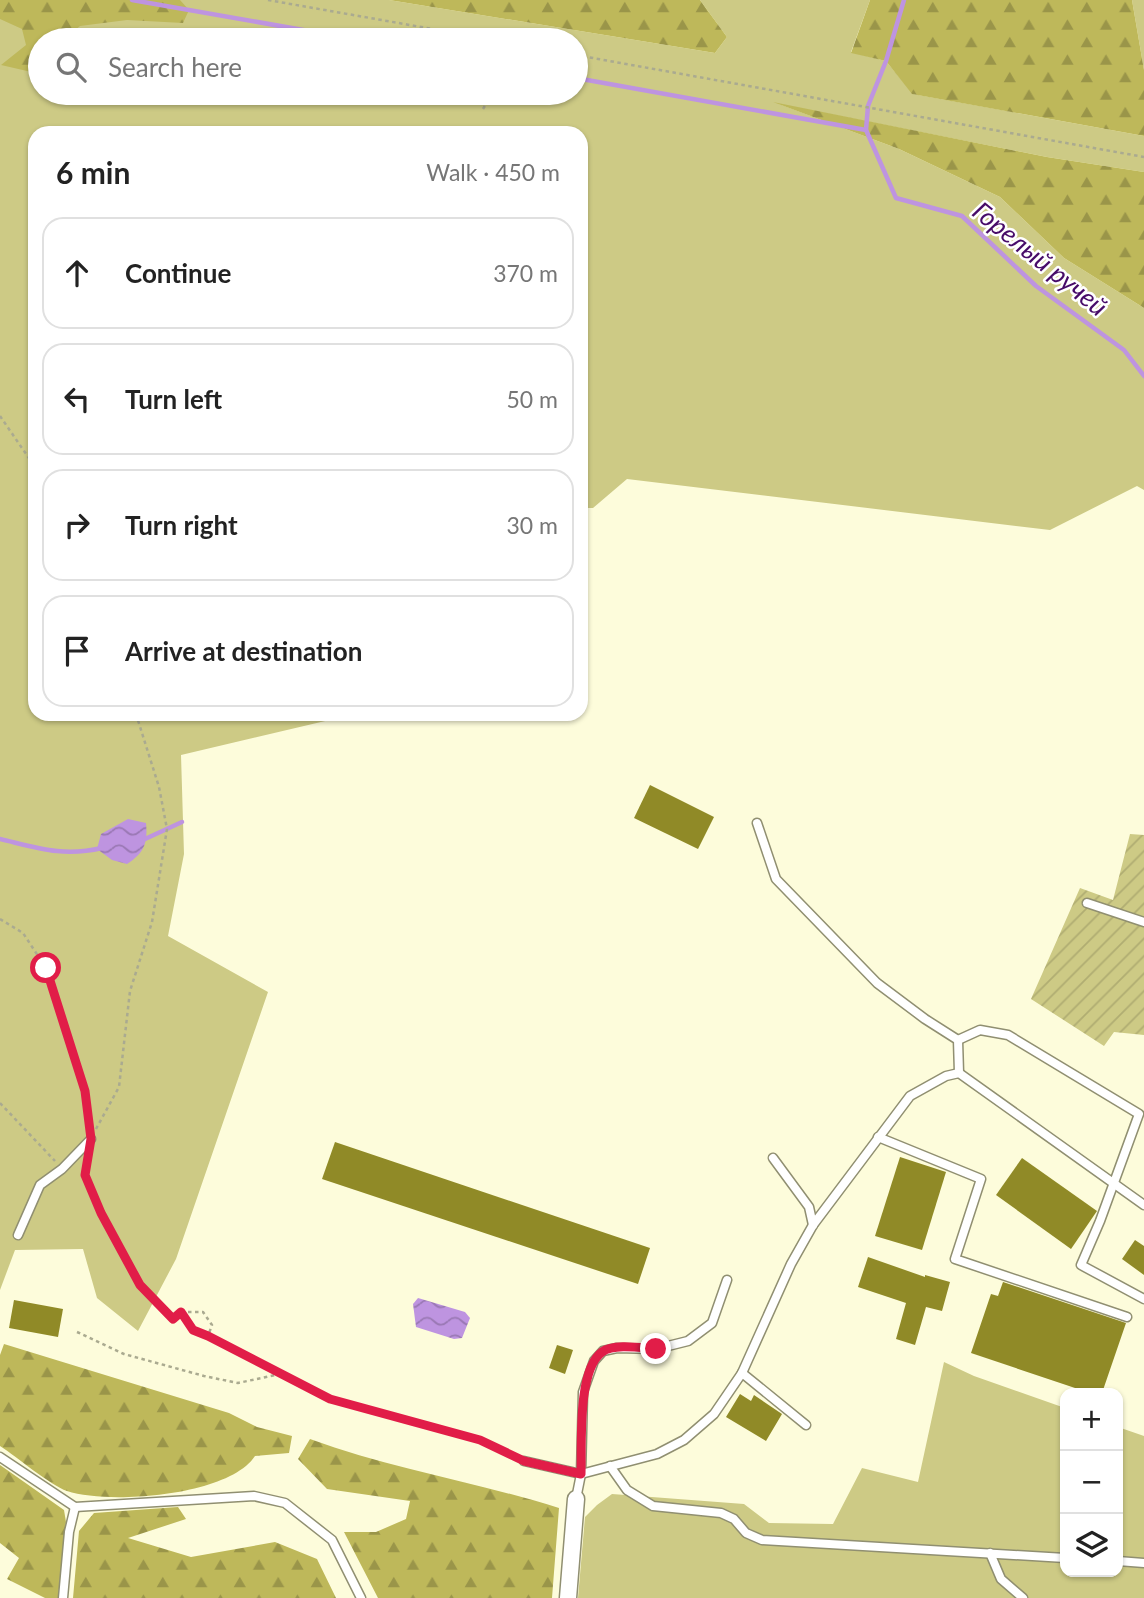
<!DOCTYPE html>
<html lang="en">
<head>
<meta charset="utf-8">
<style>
	:root { --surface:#fff; --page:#f6f6f6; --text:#222; --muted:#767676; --line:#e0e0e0 }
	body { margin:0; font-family:Lato,sans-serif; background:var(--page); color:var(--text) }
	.controls { position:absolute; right:21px; bottom:21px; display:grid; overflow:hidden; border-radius:14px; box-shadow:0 2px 5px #0004 }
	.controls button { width:63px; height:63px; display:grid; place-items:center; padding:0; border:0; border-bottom:2px solid var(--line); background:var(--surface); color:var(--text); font:35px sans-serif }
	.stop { position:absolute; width:21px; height:21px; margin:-16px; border:5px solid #e11d48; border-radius:50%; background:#fff }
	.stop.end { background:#e11d48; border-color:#fff; box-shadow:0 2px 7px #0008 }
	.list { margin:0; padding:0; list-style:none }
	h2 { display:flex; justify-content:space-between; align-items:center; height:91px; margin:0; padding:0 28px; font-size:30px }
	h2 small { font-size:23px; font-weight:400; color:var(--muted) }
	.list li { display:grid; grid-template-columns:46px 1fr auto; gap:21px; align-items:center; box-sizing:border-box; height:112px; margin:0 14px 14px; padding:0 14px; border:2px solid var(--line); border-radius:21px }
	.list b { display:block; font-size:26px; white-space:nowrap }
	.list em { font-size:23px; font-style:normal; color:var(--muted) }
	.icon { flex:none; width:38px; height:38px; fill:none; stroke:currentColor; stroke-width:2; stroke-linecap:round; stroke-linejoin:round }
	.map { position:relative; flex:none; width:1144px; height:1598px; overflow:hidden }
	.search { position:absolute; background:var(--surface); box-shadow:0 2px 5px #0004; left:28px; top:28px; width:560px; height:77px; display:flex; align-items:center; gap:18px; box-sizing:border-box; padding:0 24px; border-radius:38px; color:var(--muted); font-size:26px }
	.panel { position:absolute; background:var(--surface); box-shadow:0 2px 5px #0004; left:28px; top:126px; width:560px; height:595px; border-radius:21px }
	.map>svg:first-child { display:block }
	.grass { fill:#cdca85; fill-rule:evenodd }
	.forest { fill:url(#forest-firs) }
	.garden { fill:url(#garden-furrows) }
	.water { fill:url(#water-waves) }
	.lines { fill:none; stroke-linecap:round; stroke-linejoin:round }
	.stream { stroke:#be94e0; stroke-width:4.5 }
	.building { fill:#908a27 }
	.lane-casing { stroke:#908f71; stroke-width:11 }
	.street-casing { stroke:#908f71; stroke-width:19 }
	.path { stroke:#aaaa90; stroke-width:2.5; stroke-dasharray:3.5 3.5; stroke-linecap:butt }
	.lane { stroke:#fff; stroke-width:8 }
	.street { stroke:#fff; stroke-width:16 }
	.route { stroke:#e11d48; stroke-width:9 }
	.labels { text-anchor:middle; stroke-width:5; stroke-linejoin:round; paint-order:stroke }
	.water-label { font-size:26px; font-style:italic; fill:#470b68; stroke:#fff }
</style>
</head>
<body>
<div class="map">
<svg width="1144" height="1598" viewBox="0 0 1144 1598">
	<defs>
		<pattern id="forest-firs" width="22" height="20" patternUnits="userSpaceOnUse" patternTransform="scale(1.75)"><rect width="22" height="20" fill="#beb85a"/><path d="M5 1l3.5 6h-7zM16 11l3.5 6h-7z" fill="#9a9549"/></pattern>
		<pattern id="garden-furrows" width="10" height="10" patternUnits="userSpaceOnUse" patternTransform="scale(1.75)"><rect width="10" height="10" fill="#cdca85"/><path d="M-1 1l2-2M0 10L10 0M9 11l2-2" fill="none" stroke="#b0ad72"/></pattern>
		<pattern id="water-waves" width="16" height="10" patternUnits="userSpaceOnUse" patternTransform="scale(1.75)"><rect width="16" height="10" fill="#be94e0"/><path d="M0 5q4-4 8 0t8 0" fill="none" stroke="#9a78b4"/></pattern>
	</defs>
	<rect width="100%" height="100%" fill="#fdfcdb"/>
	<g class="grass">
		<path d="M0 0H389L715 53 727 37 700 0H870L851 52 886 61 913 94 1144 136V172L1047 157 779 104 899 149 1000 197 1064 258 1144 308V490L1137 486 1050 530 627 479 593 508H581V133H35V714H355L181 755 184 854 168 936 268 992 176 1259 138 1331 97 1298 83 1249 15 1250 0 1290ZM40 40H576V93H40Z"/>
		<path d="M1132 0H1144V70Z"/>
		<path d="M944 1362 974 1376 1065 1408V1572H1118V1427L1144 1436V1598H578L585 1517 597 1505 612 1494 744 1504 769 1523 833 1524 862 1468 918 1482Z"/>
	</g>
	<g class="forest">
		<path d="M0 0H180L189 10 183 23 127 20 80 26 63 40H40V74L1 65 26 45 22 29 0 19Z"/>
		<path d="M389 0H700L727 37 715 53Z"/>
		<path d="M870 0H1132L1144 70V136L912 94 886 61 851 53Z"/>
		<path d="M773 102 1047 157 1144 172V308L1064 258 1000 197 899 149Z"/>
		<path d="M4 1344 229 1413 257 1427 292 1436 289 1453 255 1456C229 1496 109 1505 67 1491 50 1485 17 1457 0 1446V1355Z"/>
		<path d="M310 1439C391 1469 477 1482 559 1508L552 1598H378L344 1532H376L406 1519 410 1501 327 1489 298 1459Z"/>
		<path d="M0 1465 64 1510 66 1522 58 1598H45L7 1579 19 1558 0 1543Z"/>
		<path d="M178 1507 186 1519 128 1538 191 1557 275 1542 317 1559 336 1598H73L79 1531 94 1513Z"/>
	</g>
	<path class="garden" d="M1130 834 1144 835V1035L1114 1032 1104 1046 1031 999 1080 888 1113 900Z"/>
	<g class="water">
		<path d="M128 819 146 823C148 843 144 853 127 864L112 860 97 849 101 834Z"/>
		<path d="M418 1298 465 1312 470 1318 462 1338 454 1339 416 1327 413 1304Z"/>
	</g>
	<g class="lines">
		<g class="stream">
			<path d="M132 0 360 40"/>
			<path d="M904 0 886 61 868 106 866 130 896 198 962 216 1036 286 1124 350 1144 376"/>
			<path d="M576 78 866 130"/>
			<path d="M0 839C38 848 63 857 102 848"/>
			<path d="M145 839 182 822"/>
		</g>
	</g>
	<g class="building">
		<path d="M650 785 714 817 698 849 634 818Z"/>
		<path d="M335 1142 650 1248 638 1284 322 1179Z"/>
		<path d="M900 1157 946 1172 922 1250 875 1236Z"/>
		<path d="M1022 1158 1097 1211 1071 1249 996 1195Z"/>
		<path d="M1135 1240 1144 1246V1275L1122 1259Z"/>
		<path d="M868 1257 925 1277V1275L950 1282 942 1311 926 1307 915 1345 896 1339 906 1303 858 1287Z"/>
		<path d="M1003 1282 1126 1323 1102 1393H1090L971 1353 991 1294 998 1296Z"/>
		<path d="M14 1300 63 1309 58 1337 9 1328Z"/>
		<path d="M557 1345 573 1350 565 1374 549 1368Z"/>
		<path d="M740 1394 751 1401 754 1395 782 1414 766 1441 726 1417Z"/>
	</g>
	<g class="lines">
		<defs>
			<g id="lane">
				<path d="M757 823 776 879 877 983 925 1019 958 1040 959 1073"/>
				<path d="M1087 903 1144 922"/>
				<path d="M958 1040 980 1030 1008 1035 1139 1114 1100 1221 1081 1265 1144 1299"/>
				<path d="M878 1137 981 1179 955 1259 1127 1317"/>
				<path d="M773 1158 809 1207 813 1225"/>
				<path d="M18 1235 40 1185 62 1169 91 1139"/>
				<path d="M742 1373 806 1425"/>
				<path d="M0 1457 75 1507 254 1496 285 1503 332 1540 361 1598"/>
				<path d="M524 1461 581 1474 657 1454 684 1440 714 1414 742 1373 791 1264 813 1225 910 1096 946 1076 959 1073 1144 1205"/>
				<path d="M610 1466 627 1490 653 1506 721 1513 734 1519 746 1533 762 1540 1065 1558"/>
				<path d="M576 1499 581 1474 583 1392 594 1361 603 1351 617 1348 656 1349 688 1341 712 1323 727 1280"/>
				<path d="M990 1553 1001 1579 1023 1598"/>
				<path d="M1118 1561 1144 1563"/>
				<path d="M63 1598 69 1532 75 1507"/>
			</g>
			<path id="street" d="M568 1598 576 1499"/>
		</defs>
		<use href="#lane" class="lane-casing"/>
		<use href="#street" class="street-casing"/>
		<g class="path">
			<path d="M268 0 495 40"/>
			<path d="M576 55 1144 157"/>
			<path d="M483 109 493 93"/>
			<path d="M0 416 35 467"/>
			<path d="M0 919 23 933 46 968 85 1091 90 1129"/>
			<path d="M0 1103 55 1161"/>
			<path d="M96 1129 119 1087 130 991 152 922 167 829 159 787 136 714"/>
			<path d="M87 1159 85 1175 101 1213 140 1285 173 1319 181 1312 193 1330 208 1336 330 1399 480 1440 515 1456"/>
			<path d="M181 1312H203L212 1325 208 1336"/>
			<path d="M77 1332 124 1354 204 1376 238 1383 280 1374"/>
		</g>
		<use href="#lane" class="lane"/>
		<use href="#street" class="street"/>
	</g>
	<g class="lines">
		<path class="route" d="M46 968 85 1091 91 1139 85 1175 101 1213 140 1285 173 1319 181 1312 193 1330 208 1336 330 1399 480 1440 524 1461 581 1474C582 1445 577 1370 602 1352 614 1343 642 1348 656 1349"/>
	</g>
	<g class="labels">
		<g class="water-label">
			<text transform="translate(1040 259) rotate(39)" y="9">Горелый ручей</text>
		</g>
	</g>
</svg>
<div class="controls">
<button>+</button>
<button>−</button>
<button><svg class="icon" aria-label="layers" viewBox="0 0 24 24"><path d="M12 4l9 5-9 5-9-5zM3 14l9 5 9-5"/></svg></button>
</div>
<div class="stop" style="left:46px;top:968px"></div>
<div class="stop end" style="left:656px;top:1349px"></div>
<div class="search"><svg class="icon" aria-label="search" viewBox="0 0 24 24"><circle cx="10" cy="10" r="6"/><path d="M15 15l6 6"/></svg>Search here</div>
<section class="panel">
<h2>6 min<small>Walk · 450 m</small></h2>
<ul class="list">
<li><svg class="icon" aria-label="ahead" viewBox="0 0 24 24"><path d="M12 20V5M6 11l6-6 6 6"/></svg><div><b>Continue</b></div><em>370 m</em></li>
<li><svg class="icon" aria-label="left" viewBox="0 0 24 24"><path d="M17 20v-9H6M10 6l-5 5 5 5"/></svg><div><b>Turn left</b></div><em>50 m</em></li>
<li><svg class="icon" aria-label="right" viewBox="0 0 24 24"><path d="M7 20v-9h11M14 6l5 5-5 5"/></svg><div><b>Turn right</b></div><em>30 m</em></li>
<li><svg class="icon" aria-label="arrive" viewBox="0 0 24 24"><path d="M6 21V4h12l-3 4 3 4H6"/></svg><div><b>Arrive at destination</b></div></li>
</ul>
</section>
</div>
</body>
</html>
